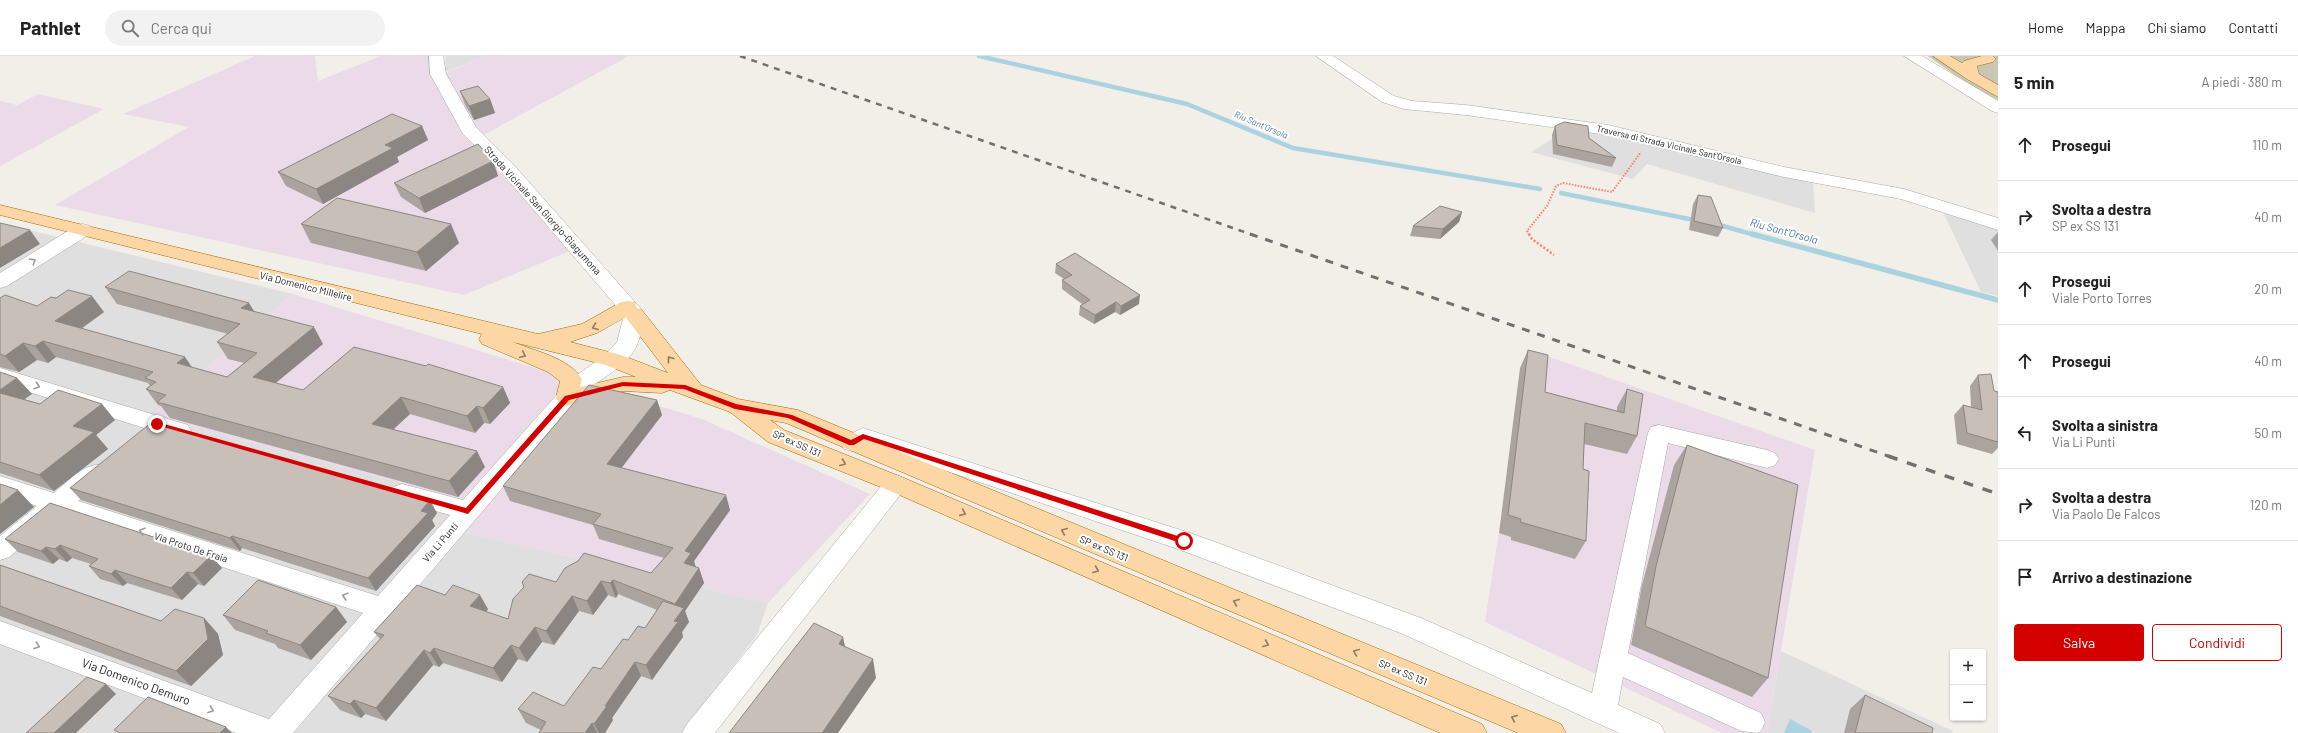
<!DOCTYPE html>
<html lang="it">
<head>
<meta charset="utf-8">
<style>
	:root { --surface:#fff; --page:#f2f2f2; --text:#222; --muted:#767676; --line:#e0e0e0; --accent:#d40000 }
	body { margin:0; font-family:Barlow,sans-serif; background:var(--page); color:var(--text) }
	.controls { position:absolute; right:12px; bottom:12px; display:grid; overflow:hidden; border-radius:4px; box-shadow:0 1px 3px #0004 }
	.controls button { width:36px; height:36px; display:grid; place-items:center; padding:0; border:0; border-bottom:1px solid var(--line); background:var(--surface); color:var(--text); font:20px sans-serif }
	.stop { position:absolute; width:12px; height:12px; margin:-9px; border:3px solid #d40000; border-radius:50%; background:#fff }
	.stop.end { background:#d40000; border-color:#fff; box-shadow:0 1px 4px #0008 }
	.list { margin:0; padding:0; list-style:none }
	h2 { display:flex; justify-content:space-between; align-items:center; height:52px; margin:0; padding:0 16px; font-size:17px }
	h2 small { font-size:13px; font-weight:400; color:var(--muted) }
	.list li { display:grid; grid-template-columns:26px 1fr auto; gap:12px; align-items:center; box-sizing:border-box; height:72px; padding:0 16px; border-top:1px solid var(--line) }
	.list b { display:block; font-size:15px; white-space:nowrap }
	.list p { margin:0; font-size:13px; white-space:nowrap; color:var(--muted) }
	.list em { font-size:13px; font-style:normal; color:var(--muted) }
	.actions { display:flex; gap:8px; padding:12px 16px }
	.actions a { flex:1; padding:9px 0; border:1px solid var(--accent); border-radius:4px; text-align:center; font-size:14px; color:var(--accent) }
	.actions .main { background:var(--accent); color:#fff }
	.icon { flex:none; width:22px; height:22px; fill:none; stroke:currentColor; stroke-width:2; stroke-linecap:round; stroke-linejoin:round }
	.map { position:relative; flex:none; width:1998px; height:677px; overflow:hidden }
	header { display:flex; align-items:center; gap:24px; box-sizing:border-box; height:56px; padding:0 20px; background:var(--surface); border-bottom:1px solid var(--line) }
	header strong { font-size:19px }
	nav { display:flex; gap:22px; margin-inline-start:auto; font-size:14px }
	.search { width:280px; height:36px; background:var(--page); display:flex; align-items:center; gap:10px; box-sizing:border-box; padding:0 14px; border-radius:22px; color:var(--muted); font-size:15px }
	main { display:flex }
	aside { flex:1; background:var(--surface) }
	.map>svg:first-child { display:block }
	.residential { fill:#e0dfdf }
	.industrial { fill:#ebdbe8 }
	.construction { fill:#c7c7b4 }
	.water { fill:#aad3df }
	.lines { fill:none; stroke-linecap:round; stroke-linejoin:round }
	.stream-far1 { stroke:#aad3df; stroke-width:4.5 }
	.stream { stroke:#aad3df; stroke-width:5.5 }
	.minor-casing { stroke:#a9a9a9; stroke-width:1 }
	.major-casing { stroke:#a06b00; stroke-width:1 }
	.path-far1 { stroke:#fa8072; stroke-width:2; stroke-dasharray:1.5 1.5; stroke-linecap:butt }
	.path { stroke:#fa8072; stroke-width:2.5; stroke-dasharray:2 2; stroke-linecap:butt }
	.minor { fill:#fff; fill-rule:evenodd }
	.major { fill:#fcd6a4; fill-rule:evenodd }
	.rail-far2 { stroke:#707070; stroke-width:2.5; stroke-dasharray:6 6; stroke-linecap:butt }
	.rail-far1 { stroke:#707070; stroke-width:3; stroke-dasharray:8 8; stroke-linecap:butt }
	.rail { stroke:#707070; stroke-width:3.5; stroke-dasharray:10 10; stroke-linecap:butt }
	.wall { fill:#aba49e }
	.shaded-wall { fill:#8b8681 }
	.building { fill:#c7bfb8; stroke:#8b8681 }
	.oneway { stroke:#9c9c9c }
	.oneway2 { stroke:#8f7c63 }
	.route { fill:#d40000 }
	.labels { text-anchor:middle; stroke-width:4; stroke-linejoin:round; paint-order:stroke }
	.far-water-label { font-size:9px; font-style:italic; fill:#4a7aab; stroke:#fff }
	.far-street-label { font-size:9px; fill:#222; stroke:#fff }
	.street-label { font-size:10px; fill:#222; stroke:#fff }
	.water-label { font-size:11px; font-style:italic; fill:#4a7aab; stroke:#fff }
	.near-street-label { font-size:12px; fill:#222; stroke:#fff }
</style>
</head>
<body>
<header>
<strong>Pathlet</strong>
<div class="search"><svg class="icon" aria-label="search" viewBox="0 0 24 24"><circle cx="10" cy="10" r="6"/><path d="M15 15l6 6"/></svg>Cerca qui</div>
<nav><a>Home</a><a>Mappa</a><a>Chi siamo</a><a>Contatti</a></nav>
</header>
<main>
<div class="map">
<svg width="1998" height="677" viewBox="0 0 1998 677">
	<rect width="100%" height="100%" fill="#f2efe9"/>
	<g class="residential">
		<path d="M446 0H487L445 16Z"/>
		<path d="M1571 71 1813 126 1815 157 1647 108 1633 123 1531 96Z"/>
		<path d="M1944 158 1998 169V240L1981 236Z"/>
		<path d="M0 167 293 238 151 360 468 445 443 471 768 547 757 579 682 677H0Z"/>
		<path d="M1781 595 1953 675 1952 677H1767Z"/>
	</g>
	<g class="industrial">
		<path d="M255 0H315L318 25 381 0H430L434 21 487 0H629L478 82 570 195 464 239 55 149 189 71 123 58Z"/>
		<path d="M38 38 104 53 0 110V45L17 49Z"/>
		<path d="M293 238 702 363 870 438 768 547 443 471 467 445 151 360Z"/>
		<path d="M1527 293 1815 394 1767 677H1722L1485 566Z"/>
	</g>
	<path class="construction" d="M1928 0H1998V44L1965 26Z"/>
	<path class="water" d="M1790 663 1812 675 1811 677H1784Z"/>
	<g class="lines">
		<g class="stream-far1">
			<path d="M979 0 1187 48 1293 92 1540 133"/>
			<path d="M1561 137 1699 165"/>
			<path d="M1716 168 1755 179"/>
		</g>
		<path class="stream" d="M1752 178 1998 244"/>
		<defs>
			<g id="minor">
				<path d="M429 0H443L446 18 476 71 514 109 641 253 644 258C642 268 641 280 637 289 628 309 603 322 586 334L293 677H236L0 588V565L269 663 363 557 61 458 9 501 0 504V480L37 450 0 438V420L54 437C68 426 86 404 105 410L109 416 105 422 78 445 378 540 450 459 393 443 390 437 393 431 402 428 463 444 570 324 605 299 617 286 624 259 502 117 463 78 430 18Z"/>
				<path d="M1316 0H1333L1394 40 1412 45 1466 49 1608 69 1784 111 1904 133 1998 162V174L1901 143 1784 121 1608 79 1466 59 1404 53 1382 46Z"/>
				<path d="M1904 0H1922L1998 45V57L1992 55Z"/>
				<path d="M83 168 90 170 92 174 90 178 7 230 0 232V217L76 170Z"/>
				<path d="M0 312 188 369 191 375 188 381 180 383 0 327Z"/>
				<path d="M1659 369 1767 394 1775 397 1779 403 1775 409 1767 412 1668 387 1628 597 1761 657 1765 666 1761 675 1757 677 1741 675 1623 621 1618 649 1660 668 1665 677H1619L1403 578 1175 492 887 395 866 389 852 395 844 393 840 387 844 381 863 372 1193 478 1421 562 1592 637 1648 377 1651 371Z"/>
				<path d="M896 419 904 422 908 428 904 434 715 677H682L687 668 888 422Z"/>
			</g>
			<g id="major">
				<path d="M1933 0H1950L1962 7 1964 5 1982 0H1993L1996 3 1993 6 1977 10 1979 18 1998 29V41L1967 23Z"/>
				<path d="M0 149 538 278 582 268 621 246 628 245 635 246 637 252 641 253 701 329 738 343 798 354 1561 668 1566 677H1518L786 367 770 364 784 374 904 422 1482 668 1487 677H1440L888 434 768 386 730 356 670 334 662 337 623 335 567 350 559 347 556 342 560 325 548 316 482 288 479 283 482 278 0 159ZM626 261 627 263 668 317 621 299 570 286 597 277ZM513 286 606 309 636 321H623L580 331 582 323C569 302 535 295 513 286Z"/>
			</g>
		</defs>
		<use href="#minor" class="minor-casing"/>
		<use href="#major" class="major-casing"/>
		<path class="path-far1" d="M1529 179 1527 175 1547 150 1556 130 1563 127 1612 136 1641 96"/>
		<path class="path" d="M1529 178 1532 183 1554 199"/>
		<use href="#minor" class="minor"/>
		<use href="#major" class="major"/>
		<path class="rail-far2" d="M740 0 1253 179"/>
		<path class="rail-far1" d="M1250 178 1891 401"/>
		<path class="rail" d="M1888 400 1998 438"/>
	</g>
	<g class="wall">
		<path d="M460 35 490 43 495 57 474 64 465 49Z"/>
		<path d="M422 70 428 84 397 101 399 106 323 148 286 130 278 116Z"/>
		<path d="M1555 70 1589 82 1616 102 1612 111 1553 98 1552 79Z"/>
		<path d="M493 105 498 120 425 157 401 141 394 127Z"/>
		<path d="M1698 139 1723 172 1718 181 1689 174 1693 148Z"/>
		<path d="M1462 156 1459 166 1440 183 1410 180 1413 170Z"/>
		<path d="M301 168 459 187 426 215 311 187Z"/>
		<path d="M1998 176V195L1991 184Z"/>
		<path d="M1056 208 1139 248 1120 259 1115 256 1094 268 1079 259 1080 250 1082 248 1062 233V224L1064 223 1055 217Z"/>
		<path d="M105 231 255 256 323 288 276 327 303 334 503 331 510 347 490 368 484 367 475 377 410 358 393 373 485 411 458 441 170 362 161 350 158 349 146 333 150 330 148 327 56 301 48 307 37 304 19 316 0 311V242L37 250 104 256 81 273 192 311 227 321 244 307 228 303 217 286 228 278 117 248Z"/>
		<path d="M1528 294 1545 336 1617 355V351L1627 333 1637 380 1627 398 1584 388 1583 413 1586 485 1575 503 1511 484V481L1499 477 1520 312Z"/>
		<path d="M0 316 17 322 32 338 24 343 40 348 115 364 96 379 108 393 54 435 0 417Z"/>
		<path d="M1978 319 1994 335 1998 336V392L1992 398 1957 388 1954 359 1963 349 1971 351 1970 330Z"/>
		<path d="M657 344 662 359 621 412 730 454 694 505 695 511 699 512 704 527 685 555 689 566 682 576 683 581 652 624 641 620 612 662 613 664 605 677H539L541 674 526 667 518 653 564 650 601 613 628 584 645 572 657 554 618 538 616 542 608 539 593 559 579 555 554 589 542 586 527 606 518 603 502 626 443 607 439 611 433 609 386 665 365 658 361 662 340 654 328 640 380 583 374 576 445 539 488 553 486 556 508 563 556 526 651 517 664 502 599 483 593 469 510 445 503 430Z"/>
		<path d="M1687 389 1768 622 1752 641 1631 589 1642 529 1674 409Z"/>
		<path d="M70 432 437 457 432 464 435 470 376 535 242 492 240 495 81 444Z"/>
		<path d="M5 483 211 500 222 512 204 530 198 528 182 544 127 527 123 530 100 523 89 510 91 508 72 502 67 506 59 503 53 508 18 496Z"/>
		<path d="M0 509 161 565 204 562 218 578 223 599 191 630 0 560Z"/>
		<path d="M336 551 347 566 311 604 278 592 275 588 235 574 223 559Z"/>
		<path d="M1865 639 1932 677H1844L1850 653Z"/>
	</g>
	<g class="shaded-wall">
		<path d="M490 43 495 57 474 64 469 50Z"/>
		<path d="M422 70 428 84 397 101 399 106 323 148 316 133 385 89Z"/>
		<path d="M493 105 498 120 425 157 419 142Z"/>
		<path d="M1462 156 1459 166 1440 183 1443 173Z"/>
		<path d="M451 168 459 187 426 215 417 196Z"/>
		<path d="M30 174 40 188 0 212V192Z"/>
		<path d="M1140 239 1139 248 1120 259 1121 250Z"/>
		<path d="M92 240 104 256 68 282 55 265Z"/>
		<path d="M1116 246 1115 256 1094 268 1095 259Z"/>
		<path d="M249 247 259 263 241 252Z"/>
		<path d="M314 271 323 288 263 337 253 321Z"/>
		<path d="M43 285 56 301 48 307 35 290Z"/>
		<path d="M23 287 37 304 19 316 5 300Z"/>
		<path d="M185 301 196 317 177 307Z"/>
		<path d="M17 322 32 338 12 352 0 339V334Z"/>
		<path d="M503 331 510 347 490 368 483 352Z"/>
		<path d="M401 341 410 358 382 384 372 368Z"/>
		<path d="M657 344 662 359 613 423 607 408Z"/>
		<path d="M102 348 115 364 96 379 108 393 54 435 39 419 73 370Z"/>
		<path d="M477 350 484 367 475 377 467 360Z"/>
		<path d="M477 395 485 411 458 441 449 425Z"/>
		<path d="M18 434 34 451 0 478V449Z"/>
		<path d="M726 439 730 454 694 505 696 512 684 507 685 495Z"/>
		<path d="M430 444 437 457 432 464 435 470 376 535 368 522 421 455Z"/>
		<path d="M232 480 242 492 240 495 230 482Z"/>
		<path d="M60 489 72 502 67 506 55 493Z"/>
		<path d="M46 491 59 503 53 508 41 495Z"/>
		<path d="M211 500 222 512 204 530 193 517Z"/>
		<path d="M699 512 704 527 685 555 689 566 682 576 683 581 652 624 646 609 679 559 675 548Z"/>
		<path d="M115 514 127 527 123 530 111 518Z"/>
		<path d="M187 516 198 528 182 544 171 532Z"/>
		<path d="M613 524 618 538 616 542 610 527Z"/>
		<path d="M601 525 608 539 593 559 587 545Z"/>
		<path d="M480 539 488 553 479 564 470 550Z"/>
		<path d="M572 540 579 555 554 589 546 575Z"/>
		<path d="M336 551 347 566 311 604 300 589Z"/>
		<path d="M204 562 218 578 223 599 191 630 176 615Z"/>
		<path d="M535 571 542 586 527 606 519 592Z"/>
		<path d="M843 581 847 600 839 588Z"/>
		<path d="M511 589 518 603 502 626 493 612Z"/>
		<path d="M434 592 443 607 439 611 430 597Z"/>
		<path d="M424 594 433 609 386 665 376 652Z"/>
		<path d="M873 603 876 622 838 677H822Z"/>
		<path d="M635 606 641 620 612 662 613 664 605 677H599L594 668 605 650Z"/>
		<path d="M106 628 116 638 76 677H54Z"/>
		<path d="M354 644 365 658 361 662 350 648Z"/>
		<path d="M592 667 597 677H585Z"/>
		<path d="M226 671 232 677H220Z"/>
	</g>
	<g class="building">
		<path d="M478 30 490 43 469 50 460 35Z"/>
		<path d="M392 58 422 70 385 89 393 92 316 133 278 116Z"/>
		<path d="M1564 66 1588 70 1589 82 1616 102 1557 89 1555 70Z"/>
		<path d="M478 88 493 105 419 142 394 127Z"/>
		<path d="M1698 139 1711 141 1723 172 1694 165Z"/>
		<path d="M337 142 451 168 417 196 301 168Z"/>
		<path d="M1440 150 1462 156 1443 173 1413 170Z"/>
		<path d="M0 167 30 174 0 192Z"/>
		<path d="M1075 197 1140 239 1121 250 1116 246 1095 259 1080 250 1090 244 1062 224 1072 219 1056 208Z"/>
		<path d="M129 215 249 247 241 252 314 271 253 321 303 334 354 291 426 310 428 308 503 331 483 352 477 350 467 360 401 341 372 368 477 395 449 425 157 346 166 339 146 333 156 326 145 322 153 316 43 285 35 290 23 287 5 300 0 298V242L5 239 37 250 51 241 56 242 68 234 92 240 55 265 185 301 177 307 227 321 257 297 217 286 240 268 105 231Z"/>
		<path d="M1528 294 1548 299 1545 336 1624 357 1627 333 1643 338 1637 380 1585 367 1583 413 1589 415 1586 485 1520 466 1521 463 1508 459Z"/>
		<path d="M0 316 17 322 0 334Z"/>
		<path d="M1991 318 1994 335 1998 336V386L1967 377 1963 349 1982 354 1978 319Z"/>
		<path d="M589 329 657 344 607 408 726 439 685 495 691 497 684 507 699 512 675 548 613 524 610 527 601 525 587 545 572 540 546 575 535 571 519 592 511 589 493 612 434 592 430 597 424 594 376 652 354 644 350 648 328 640 384 579 374 576 417 529 445 539 453 529 480 539 470 550 508 563 513 543 524 531 522 526 529 518 556 526 565 512 578 505 584 497 651 517 673 492 593 468 601 458 503 430Z"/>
		<path d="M58 334 102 348 73 370 94 376 39 419 0 406V337L40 348Z"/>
		<path d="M152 366 430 444 421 455 428 457 368 522 232 480 230 482 70 432Z"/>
		<path d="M1687 389 1798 429 1768 622 1645 570 1656 510Z"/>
		<path d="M0 428 18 434 0 449Z"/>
		<path d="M50 447 211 500 193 517 187 516 171 532 115 514 111 518 89 510 98 503 60 489 55 493 46 491 41 495 5 483Z"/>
		<path d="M0 509 161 565 175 553 204 562 208 583 176 615 0 550Z"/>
		<path d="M258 524 336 551 300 589 266 577 268 575 223 559Z"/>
		<path d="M663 545 684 552 674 565 678 566 646 609 635 606 605 650H607L594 668 592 667 585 677H539L546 666 518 653 533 636 564 650 593 611 601 613 623 583 628 584 638 570 645 572Z"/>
		<path d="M814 567 843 581 839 588 873 603 822 677H729Z"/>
		<path d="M87 621 106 628 54 677H26Z"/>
		<path d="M1865 639 1933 672 1932 677H1855Z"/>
		<path d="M148 641 226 671 220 677H120L114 674Z"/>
	</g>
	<defs><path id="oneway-chevron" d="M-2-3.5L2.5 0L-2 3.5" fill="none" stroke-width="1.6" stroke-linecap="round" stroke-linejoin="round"/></defs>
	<g class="oneway">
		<use href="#oneway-chevron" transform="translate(33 205) rotate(-32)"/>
		<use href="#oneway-chevron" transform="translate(37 330) rotate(18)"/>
		<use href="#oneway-chevron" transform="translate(142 475) rotate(-162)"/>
		<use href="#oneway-chevron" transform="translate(345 540) rotate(-162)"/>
		<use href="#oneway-chevron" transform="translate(37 590) rotate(20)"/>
		<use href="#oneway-chevron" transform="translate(211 654) rotate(20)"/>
	</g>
	<g class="oneway2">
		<use href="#oneway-chevron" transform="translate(595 271) rotate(158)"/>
		<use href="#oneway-chevron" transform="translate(523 299) rotate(25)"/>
		<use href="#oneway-chevron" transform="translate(670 303) rotate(-128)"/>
		<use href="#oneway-chevron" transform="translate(843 407) rotate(22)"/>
		<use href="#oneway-chevron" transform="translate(963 457) rotate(24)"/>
		<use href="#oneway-chevron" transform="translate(1064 475) rotate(-157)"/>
		<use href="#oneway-chevron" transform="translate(1096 514) rotate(23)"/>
		<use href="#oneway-chevron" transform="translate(1236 546) rotate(-157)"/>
		<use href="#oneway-chevron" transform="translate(1266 588) rotate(23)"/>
		<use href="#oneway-chevron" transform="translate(1356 596) rotate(-157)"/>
		<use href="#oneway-chevron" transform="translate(1514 662) rotate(-157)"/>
	</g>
	<path class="route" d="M623 326 685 329 736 348 792 359 851 384 863 378 1187 483 1188 485 1184 488 864 383 854 389H849L788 362 735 353 684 333 623 330 569 344 468 458 153 368 157 366 466 452 565 340Z"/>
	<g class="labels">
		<g class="far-water-label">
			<text transform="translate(1261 69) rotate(23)" y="3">Riu Sant'Orsola</text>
		</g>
		<g class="far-street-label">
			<text transform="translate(1669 89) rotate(13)" y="3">Traversa di Strada Vicinale Sant'Orsola</text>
		</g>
		<g class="street-label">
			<text transform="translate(543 154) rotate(48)" y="4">Strada Vicinale San Giorgio-Giagumona</text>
			<text transform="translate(306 230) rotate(14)" y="4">Via Domenico Millelire</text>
			<text transform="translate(797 387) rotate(24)" y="4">SP ex SS 131</text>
			<text transform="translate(440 486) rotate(-49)" y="4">Via Li Punti</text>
			<text transform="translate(191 491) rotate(18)" y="4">Via Proto De Fraia</text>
			<text transform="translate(1104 492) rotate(23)" y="4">SP ex SS 131</text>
			<text transform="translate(1403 616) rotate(23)" y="4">SP ex SS 131</text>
		</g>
		<g class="water-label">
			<text transform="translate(1784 175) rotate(15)" y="4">Riu Sant'Orsola</text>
		</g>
		<g class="near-street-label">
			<text transform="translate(136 626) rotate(20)" y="4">Via Domenico Demuro</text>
		</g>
	</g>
</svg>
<div class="controls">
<button>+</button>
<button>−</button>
</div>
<div class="stop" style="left:1184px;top:485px"></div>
<div class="stop end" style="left:157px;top:368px"></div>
</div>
<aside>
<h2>5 min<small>A piedi · 380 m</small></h2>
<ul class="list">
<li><svg class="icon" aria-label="ahead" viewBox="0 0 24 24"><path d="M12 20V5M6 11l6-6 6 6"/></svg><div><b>Prosegui</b></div><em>110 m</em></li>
<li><svg class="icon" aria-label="right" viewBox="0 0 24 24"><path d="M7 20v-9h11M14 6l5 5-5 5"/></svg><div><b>Svolta a destra</b><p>SP ex SS 131</p></div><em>40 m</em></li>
<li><svg class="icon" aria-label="ahead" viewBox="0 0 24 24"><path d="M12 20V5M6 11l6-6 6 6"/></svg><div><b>Prosegui</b><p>Viale Porto Torres</p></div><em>20 m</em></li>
<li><svg class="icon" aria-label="ahead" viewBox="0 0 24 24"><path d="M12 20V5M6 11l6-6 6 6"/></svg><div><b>Prosegui</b></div><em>40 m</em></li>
<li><svg class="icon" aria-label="left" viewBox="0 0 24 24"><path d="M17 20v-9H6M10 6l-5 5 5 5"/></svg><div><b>Svolta a sinistra</b><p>Via Li Punti</p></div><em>50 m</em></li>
<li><svg class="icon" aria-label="right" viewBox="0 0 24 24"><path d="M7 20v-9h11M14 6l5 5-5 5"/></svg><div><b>Svolta a destra</b><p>Via Paolo De Falcos</p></div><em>120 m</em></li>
<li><svg class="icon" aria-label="arrive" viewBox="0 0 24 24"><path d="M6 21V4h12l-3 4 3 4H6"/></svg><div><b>Arrivo a destinazione</b></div></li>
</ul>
<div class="actions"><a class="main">Salva</a><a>Condividi</a></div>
</aside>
</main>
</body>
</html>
